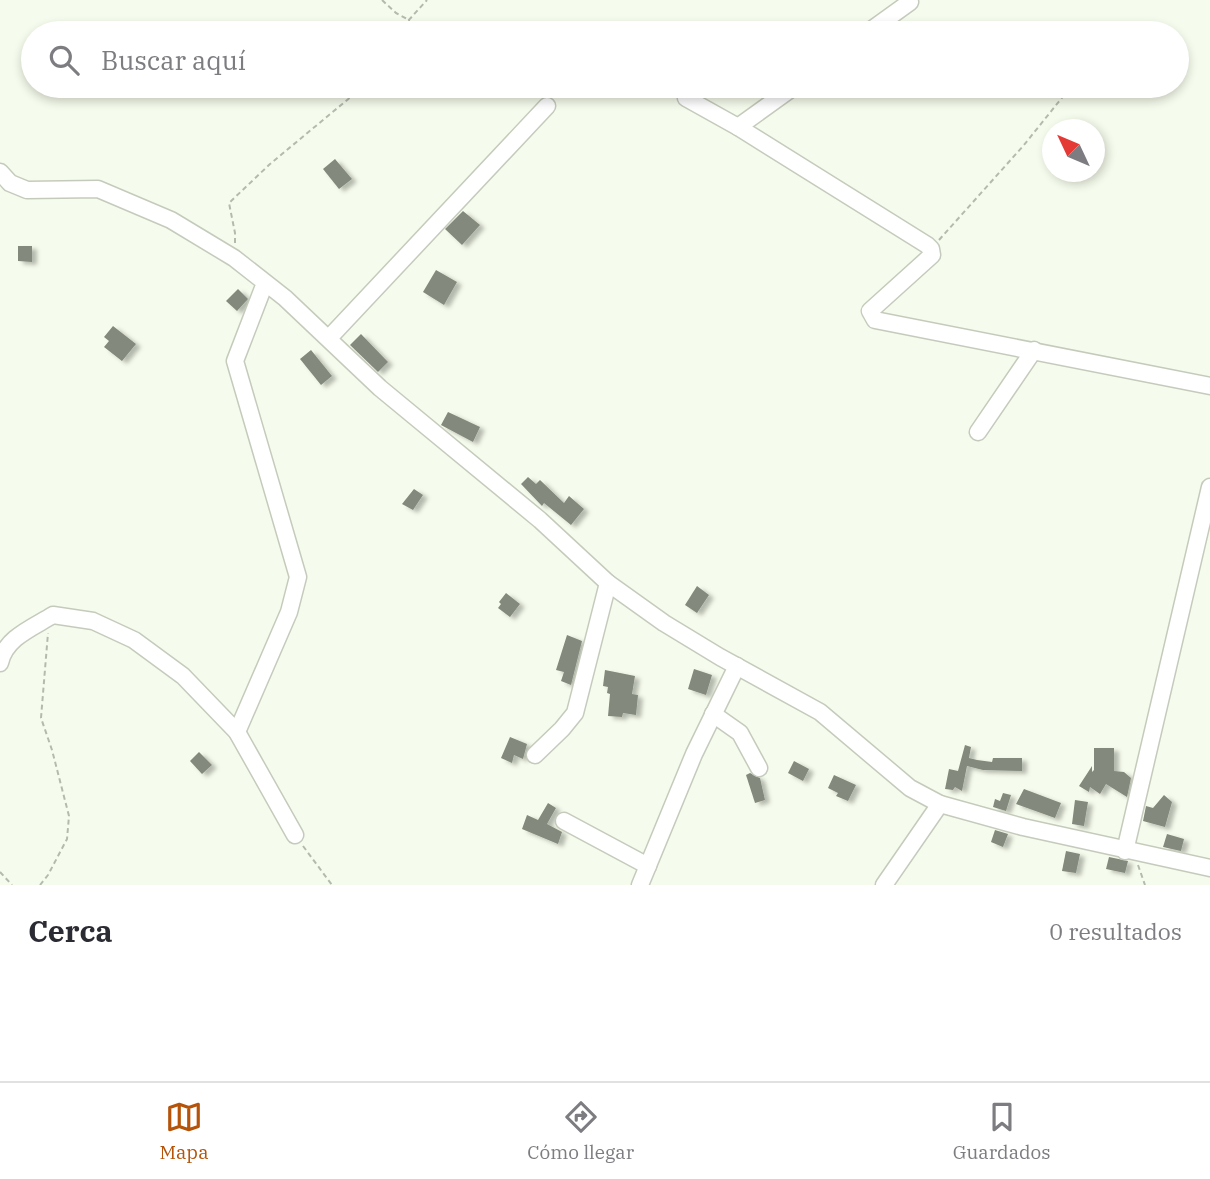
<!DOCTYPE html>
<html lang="es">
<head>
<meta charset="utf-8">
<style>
	:root { --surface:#fff; --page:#f2f2f3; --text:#2b2b33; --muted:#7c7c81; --line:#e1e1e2; --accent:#b45309 }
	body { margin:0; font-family:"IBM Plex Serif",serif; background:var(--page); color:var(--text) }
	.compass { position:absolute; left:1042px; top:119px; width:63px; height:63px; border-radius:50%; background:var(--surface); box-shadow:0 4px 10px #0003; rotate:314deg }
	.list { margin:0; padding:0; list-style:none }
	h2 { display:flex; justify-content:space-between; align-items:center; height:91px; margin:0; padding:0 28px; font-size:30px }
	h2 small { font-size:23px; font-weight:400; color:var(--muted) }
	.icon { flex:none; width:38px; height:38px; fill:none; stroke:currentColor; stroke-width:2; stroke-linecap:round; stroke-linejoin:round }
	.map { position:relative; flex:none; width:1210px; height:885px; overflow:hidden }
	.search { position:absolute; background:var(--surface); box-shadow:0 4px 10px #0003; left:21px; right:21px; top:21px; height:77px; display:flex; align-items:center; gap:18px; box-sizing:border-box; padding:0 24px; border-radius:38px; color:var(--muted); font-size:26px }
	.sheet { height:196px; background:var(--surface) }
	nav { display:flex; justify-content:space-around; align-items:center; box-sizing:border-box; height:98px; border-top:2px solid var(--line); background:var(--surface); font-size:19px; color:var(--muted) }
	nav a { display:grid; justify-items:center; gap:4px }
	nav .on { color:var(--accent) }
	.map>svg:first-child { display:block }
	.building { fill:#83897b; filter:url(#shadow) }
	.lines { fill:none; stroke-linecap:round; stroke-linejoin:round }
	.minor-casing { stroke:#c5cbbc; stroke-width:19 }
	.path { stroke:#b5baae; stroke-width:2; stroke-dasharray:5 3.5; stroke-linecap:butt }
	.minor { stroke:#fff; stroke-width:16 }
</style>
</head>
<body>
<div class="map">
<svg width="1210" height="885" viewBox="0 0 1210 885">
	<defs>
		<filter id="shadow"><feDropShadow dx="5" dy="3" stdDeviation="2" flood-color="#0004"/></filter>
	</defs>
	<rect width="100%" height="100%" fill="#f6fced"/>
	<g class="building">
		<path d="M335 159 352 179 339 189 323 169Z"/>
		<path d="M463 211 480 225 462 245 445 229Z"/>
		<path d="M18 246H32V262L18 261Z"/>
		<path d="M436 270 457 282 444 305 423 292Z"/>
		<path d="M238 289 248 299 237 311 226 301Z"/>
		<path d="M113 326 136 344 122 361 104 347 109 341 104 337Z"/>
		<path d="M361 334 388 362 378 372 350 345Z"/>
		<path d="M311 350 332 376 321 385 300 359Z"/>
		<path d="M448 412 480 427 473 442 441 425Z"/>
		<path d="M528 477 536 484 540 480 564 503 569 496 584 509 571 525 544 503 542 506 521 484Z"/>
		<path d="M414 489 423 495 413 510 402 504Z"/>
		<path d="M697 586 709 595 697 613 685 605Z"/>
		<path d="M506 593 520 604 510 617 498 608 501 604 499 602Z"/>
		<path d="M567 635 582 641 571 685 561 681 564 672 556 670Z"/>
		<path d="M694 669 712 675 706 695 688 689Z"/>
		<path d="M605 670 635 676 632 694 638 695 636 715 623 713 622 717 608 716 610 694 607 693 608 687 603 686Z"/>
		<path d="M510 737 527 744 523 759 514 755 512 763 501 758Z"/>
		<path d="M965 745 971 747 969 758 977 760 992 762 993 758H1022V771L983 770 967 766 962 791 955 787 953 790 945 789 949 769 958 771Z"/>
		<path d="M1094 748H1114V771L1124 772 1131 778 1127 797 1106 784 1100 794 1090 787 1089 792 1079 786 1092 766V772L1094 770Z"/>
		<path d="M199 752 212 765 202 774 190 761Z"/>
		<path d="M794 761 809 769 803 781 788 773Z"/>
		<path d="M750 773 760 778 765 800 755 803 746 775Z"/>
		<path d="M834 775 856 785 848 801 836 796 838 793 828 788Z"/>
		<path d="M1024 789 1061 803 1055 818 1016 804Z"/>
		<path d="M1003 793 1011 795 1006 811 993 807 995 799 1000 801Z"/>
		<path d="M1164 795 1172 802 1165 827 1143 821 1146 806 1153 808Z"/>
		<path d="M1075 800 1088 802 1084 826 1072 824Z"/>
		<path d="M548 803 556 808 547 824 562 832 558 844 522 829 527 815 538 820Z"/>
		<path d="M995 830 1008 834 1003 847 991 842Z"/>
		<path d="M1167 834 1184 839 1181 851 1163 847Z"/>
		<path d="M1066 851 1080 854 1076 873 1062 871Z"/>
		<path d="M1109 857 1128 861 1125 873 1106 869Z"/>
	</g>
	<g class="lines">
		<defs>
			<g id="minor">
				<path d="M867 33 910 2"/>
				<path d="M686 98 738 127 927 245 931 249 932 255 870 311 875 320 1210 386"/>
				<path d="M738 127 795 86"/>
				<path d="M0 172 10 183 27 190 98 189 171 220 234 258 285 298 380 388 540 520 608 583 664 623 720 657 820 712 910 788 940 804 1023 827 1210 868"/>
				<path d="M329 338 547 106"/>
				<path d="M978 432 1034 350"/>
				<path d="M0 663C5 638 32 628 53 615L93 621 134 640 183 676 237 732 295 835"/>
				<path d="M713 714 740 733 759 768"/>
				<path d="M237 732 289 612 298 577 235 361 265 283"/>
				<path d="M535 755 562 729 575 713 608 583"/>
				<path d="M564 821 648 866"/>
				<path d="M1125 851 1210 487"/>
				<path d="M640 885 694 754 737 666"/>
				<path d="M884 885 940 804"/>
			</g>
		</defs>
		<use href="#minor" class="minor-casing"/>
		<g class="path">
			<path d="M382 0 396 13 409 20 410 33"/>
			<path d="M397 33 427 0"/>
			<path d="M939 240 1024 145 1065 94"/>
			<path d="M235 243V233L229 203 270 164 364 86"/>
			<path d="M303 846 332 885"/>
			<path d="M1138 865 1145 885"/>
			<path d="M0 872 12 885"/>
			<path d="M40 885 48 875 67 839 69 816 52 750 41 718 48 633"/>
		</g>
		<use href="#minor" class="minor"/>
	</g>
</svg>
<svg class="compass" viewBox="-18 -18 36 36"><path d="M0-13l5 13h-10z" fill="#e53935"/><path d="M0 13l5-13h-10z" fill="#7c7c81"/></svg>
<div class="search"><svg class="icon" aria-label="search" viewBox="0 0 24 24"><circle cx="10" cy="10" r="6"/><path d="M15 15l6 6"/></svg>Buscar aquí</div>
</div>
<section class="sheet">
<h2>Cerca<small>0 resultados</small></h2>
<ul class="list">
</ul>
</section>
<nav>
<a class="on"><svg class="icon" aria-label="map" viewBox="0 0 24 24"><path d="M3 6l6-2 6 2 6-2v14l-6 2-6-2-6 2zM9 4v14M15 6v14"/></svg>Mapa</a>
<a><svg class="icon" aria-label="directions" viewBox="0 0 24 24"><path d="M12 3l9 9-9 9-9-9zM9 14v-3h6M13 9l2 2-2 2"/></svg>Cómo llegar</a>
<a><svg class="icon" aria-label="saved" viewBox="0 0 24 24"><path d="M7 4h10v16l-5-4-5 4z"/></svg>Guardados</a>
</nav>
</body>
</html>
